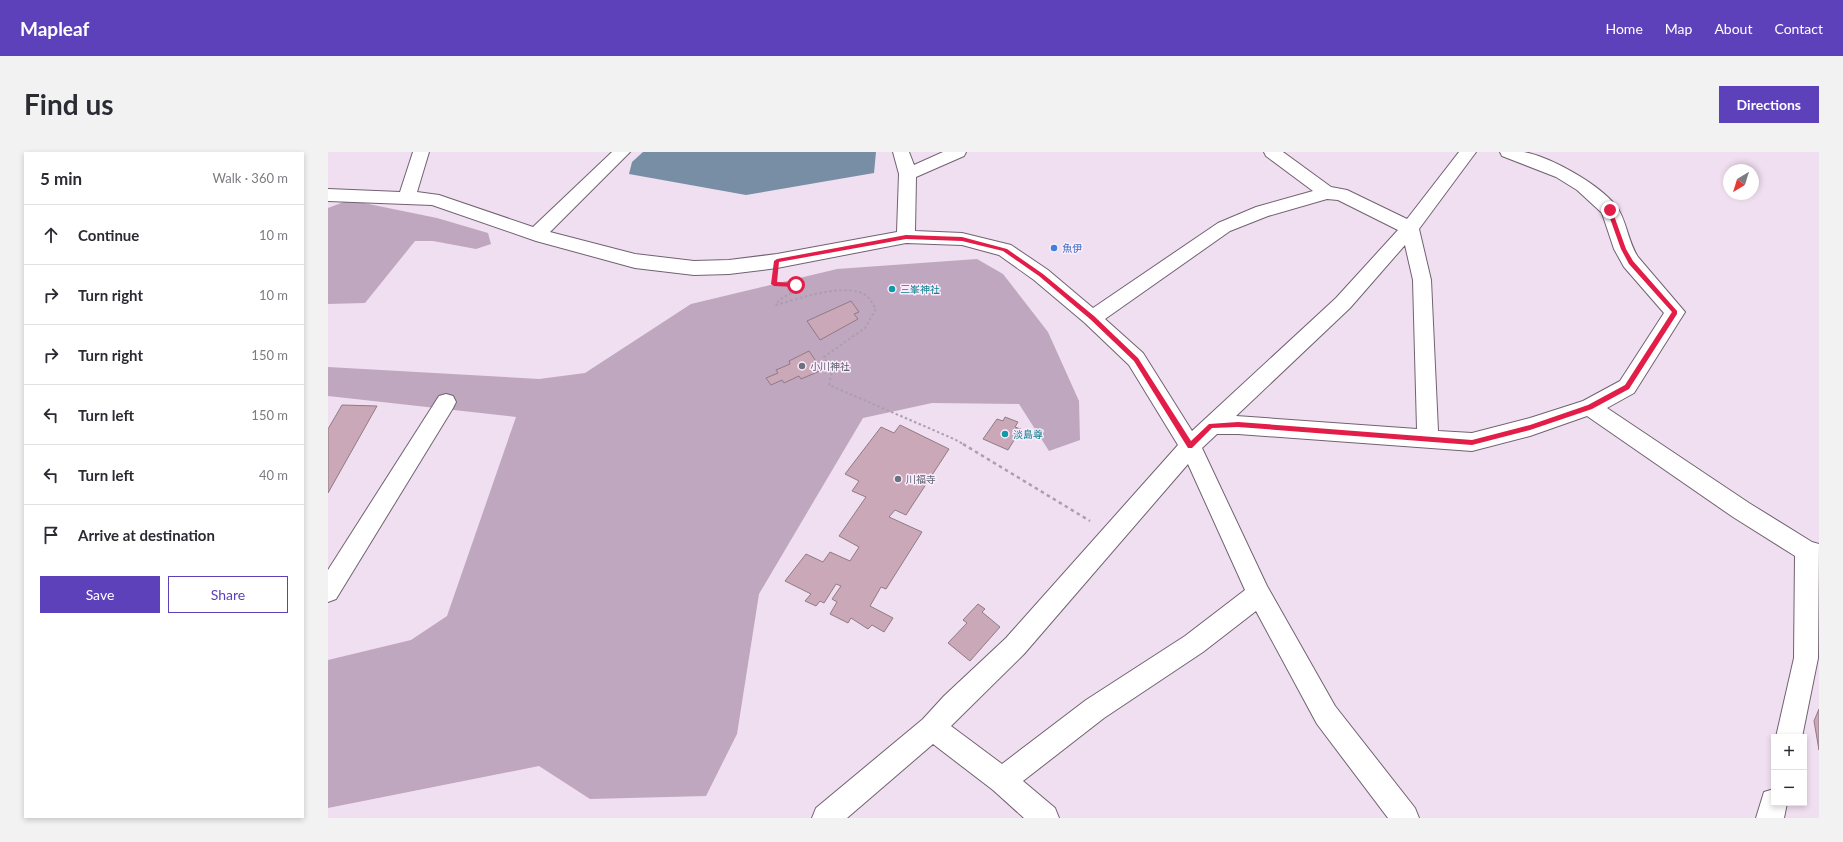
<!DOCTYPE html>
<html lang="en">
<head>
<meta charset="utf-8">
<style>
	:root { --surface:#fff; --page:#f2f2f3; --text:#2b2b33; --muted:#7c7c81; --line:#e1e1e2; --accent:#5d41ba }
	body { margin:0; font-family:Lato,"Noto Sans JP",sans-serif; background:var(--page); color:var(--text) }
	.controls { position:absolute; right:12px; bottom:12px; display:grid; overflow:hidden; border-radius:0px; box-shadow:0 2px 6px #0003 }
	.controls button { width:36px; height:36px; display:grid; place-items:center; padding:0; border:0; border-bottom:1px solid var(--line); background:var(--surface); color:var(--text); font:20px sans-serif }
	.compass { position:absolute; left:1395px; top:12px; width:36px; height:36px; border-radius:50%; background:var(--surface); box-shadow:0 2px 6px #0003; rotate:218deg }
	.stop { position:absolute; width:12px; height:12px; margin:-9px; border:3px solid #e11d48; border-radius:50%; background:#fff }
	.stop.end { background:#e11d48; border-color:#fff; box-shadow:0 1px 4px #0008 }
	.list { margin:0; padding:0; list-style:none }
	h2 { display:flex; justify-content:space-between; align-items:center; height:52px; margin:0; padding:0 16px; font-size:17px }
	h2 small { font-size:13px; font-weight:400; color:var(--muted) }
	.list li { display:grid; grid-template-columns:26px 1fr auto; gap:12px; align-items:center; box-sizing:border-box; height:60px; padding:0 16px; border-top:1px solid var(--line) }
	.list b { display:block; font-size:15px; white-space:nowrap }
	.list em { font-size:13px; font-style:normal; color:var(--muted) }
	.actions { display:flex; gap:8px; padding:12px 16px }
	.actions a { flex:1; padding:9px 0; border:1px solid var(--accent); border-radius:0px; text-align:center; font-size:14px; color:var(--accent) }
	.actions .main { background:var(--accent); color:#fff }
	.icon { flex:none; width:22px; height:22px; fill:none; stroke:currentColor; stroke-width:2; stroke-linecap:round; stroke-linejoin:round }
	.map { position:relative; flex:none; width:1491px; height:666px; overflow:hidden; border-radius:0px }
	header { display:flex; align-items:center; gap:24px; box-sizing:border-box; height:56px; padding:0 20px; background:var(--accent); color:#fff }
	header strong { font-size:19px }
	nav { display:flex; gap:22px; margin-inline-start:auto; font-size:14px }
	.intro { display:flex; align-items:center; justify-content:space-between; box-sizing:border-box; height:96px; padding:0 24px }
	h1 { margin:0; font-size:28px }
	.button { padding:10px 18px; border-radius:0px; background:var(--accent); color:#fff; font-size:14px; font-weight:700 }
	main { display:flex; gap:24px; padding:0 24px }
	aside { flex:1; background:var(--surface); border-radius:0px; box-shadow:0 2px 6px #0003 }
	.map>svg:first-child { display:block }
	.forest { fill:#bfa7bf }
	.water { fill:#788ea5 }
	.building { fill:#caa8b7; stroke:#907b84 }
	.lines { fill:none; stroke-linecap:round; stroke-linejoin:round }
	.minor-casing { stroke:#716271; stroke-width:2 }
	.path-far1 { stroke:#ac9fac; stroke-width:2; stroke-dasharray:2.5 2.5; stroke-linecap:butt }
	.path { stroke:#ac9fac; stroke-width:2.5; stroke-dasharray:3.5 3.5; stroke-linecap:butt }
	.minor { fill:#fff; fill-rule:evenodd }
	.route { fill:#e11d48 }
	.shop-dot { fill:#3f7fe0; stroke:#fdecfd; stroke-width:1.5 }
	.culture-dot { fill:#0f9aa8; stroke:#fdecfd; stroke-width:1.5 }
	.worship-dot { fill:#6b7280; stroke:#fdecfd; stroke-width:1.5 }
	.labels { text-anchor:middle; stroke-width:3; stroke-linejoin:round; paint-order:stroke }
	.shop-label { font-size:10px; fill:#366cbe; stroke:#fdecfd; text-anchor:start }
	.culture-label { font-size:10px; fill:#0d838f; stroke:#fdecfd; text-anchor:start }
	.worship-label { font-size:10px; fill:#5b616d; stroke:#fdecfd; text-anchor:start }
</style>
</head>
<body>
<header>
<strong>Mapleaf</strong>
<nav><a>Home</a><a>Map</a><a>About</a><a>Contact</a></nav>
</header>
<div class="intro"><h1>Find us</h1><a class="button">Directions</a></div>
<main>
<aside>
<h2>5 min<small>Walk · 360 m</small></h2>
<ul class="list">
<li><svg class="icon" aria-label="ahead" viewBox="0 0 24 24"><path d="M12 20V5M6 11l6-6 6 6"/></svg><div><b>Continue</b></div><em>10 m</em></li>
<li><svg class="icon" aria-label="right" viewBox="0 0 24 24"><path d="M7 20v-9h11M14 6l5 5-5 5"/></svg><div><b>Turn right</b></div><em>10 m</em></li>
<li><svg class="icon" aria-label="right" viewBox="0 0 24 24"><path d="M7 20v-9h11M14 6l5 5-5 5"/></svg><div><b>Turn right</b></div><em>150 m</em></li>
<li><svg class="icon" aria-label="left" viewBox="0 0 24 24"><path d="M17 20v-9H6M10 6l-5 5 5 5"/></svg><div><b>Turn left</b></div><em>150 m</em></li>
<li><svg class="icon" aria-label="left" viewBox="0 0 24 24"><path d="M17 20v-9H6M10 6l-5 5 5 5"/></svg><div><b>Turn left</b></div><em>40 m</em></li>
<li><svg class="icon" aria-label="arrive" viewBox="0 0 24 24"><path d="M6 21V4h12l-3 4 3 4H6"/></svg><div><b>Arrive at destination</b></div></li>
</ul>
<div class="actions"><a class="main">Save</a><a>Share</a></div>
</aside>
<div class="map">
<svg width="1491" height="666" viewBox="0 0 1491 666">
	<rect width="100%" height="100%" fill="#f0dff0"/>
	<g class="forest">
		<path d="M21 48 109 66 160 81 163 92 148 97 105 89H87L37 151 0 152V56Z"/>
		<path d="M649 107 675 122 720 180 751 249 752 288 721 299 691 252 604 251 535 266 431 442 409 582 378 644 262 647 211 614 0 656V508L83 488 119 464 188 265 0 244V215L211 227 257 221 363 152 509 117Z"/>
	</g>
	<path class="water" d="M315 0H548L546 21 418 43 301 22 304 10Z"/>
	<g class="building">
		<path d="M523 149 531 160 526 162 530 167 492 188 479 169Z"/>
		<path d="M481 199 494 218 473 227 471 224 456 231 454 228 443 233 438 226 450 221 448 218 462 212 461 209Z"/>
		<path d="M14 253 49 254 0 341V277Z"/>
		<path d="M677 265 690 270 687 275 693 277 680 298 655 287 669 267 675 269Z"/>
		<path d="M572 273 621 297 578 363 567 358 561 365 594 380 558 437 553 435 542 454 565 466 556 480 544 473 540 477 523 466 520 471 502 462 509 450 504 447 513 434 508 432 496 451 492 449 488 454 477 449 483 442 457 429 478 402 495 410 502 400 522 409 531 395 511 384 538 345 524 339 531 329 517 322 553 275 566 281Z"/>
		<path d="M650 452 657 457 654 460 672 475 642 509 620 491 639 471 635 468Z"/>
		<path d="M1491 557V598L1486 569Z"/>
	</g>
	<g class="lines">
		<defs>
			<g id="minor">
				<path d="M85 0H101L89 40 111 43 205 75 284 0H302L222 80 307 102 366 109 401 108 449 102 569 80 571 22 565 0H581L586 13 615 0H638L636 4 588 25 587 79 634 81 683 93 720 118 765 156 890 71 928 55 985 39 938 4 936 0H955L1003 35 1019 38 1079 67 1131 0H1148L1091 77 1103 128 1110 279 1144 281 1202 266 1255 249 1292 229 1336 161 1296 115 1286 97 1274 61 1249 38 1228 25 1174 4 1172 0C1179 0 1189 0 1196 0 1223 5 1271 32 1288 54 1298 66 1300 90 1310 105L1357 160 1306 241 1279 256 1421 351 1484 390 1491 392 1490 506 1474 585H1448L1466 506 1467 404 1405 365 1259 264 1202 284 1144 299 910 282H889L874 296 939 434 1007 554 1087 656 1091 666H1060L989 572 928 459 875 500 776 566 695 629 727 656 731 666H696L665 638 605 592 519 666H484L488 656 595 567 616 544 678 486 850 293 801 213 757 171 706 128 671 103 634 93 578 91 449 116 401 122 366 123 307 116 208 89 104 53 0 49V37L72 40ZM999 47 1010 48 1070 78 1008 146 864 279 815 201 777 167 902 79 940 64ZM1077 93 1085 128 1089 277 908 264 1022 156ZM860 312 917 438 857 484 758 548 674 612 623 574 696 502Z"/>
				<path d="M118 242 125 244 128 250 125 256 8 447 0 450V418L111 244Z"/>
				<path d="M1446 637V651H1459L1456 666H1428L1436 640Z"/>
			</g>
		</defs>
		<use href="#minor" class="minor-casing"/>
		<path class="path-far1" d="M453 132 468 133 472 136 451 148 448 153C469 147 520 129 539 144 543 148 545 153 548 157L537 176 496 205 504 219 501 233 626 287 637 293"/>
		<path class="path" d="M635 292 762 369"/>
		<use href="#minor" class="minor"/>
	</g>
	<path class="route" d="M1282 56 1284 58 1298 97 1305 109 1349 159V162L1301 237 1264 257 1202 278 1144 293 910 275 884 276 864 296H860L806 209 762 167 711 124 675 99 634 89 578 87 451 110 449 130 468 131 471 133 468 135 446 134 443 132 446 109 449 107 578 83 634 85 679 97 715 122 766 164 810 206 863 289 881 272 910 270 1144 288 1202 273 1260 253 1297 233 1344 160 1301 112 1293 97 1279 58Z"/>
	<circle class="shop-dot" cx="726" cy="96" r="4"/>
	<g class="culture-dot">
		<circle cx="564" cy="137" r="4"/>
		<circle cx="677" cy="282" r="4"/>
	</g>
	<g class="worship-dot">
		<circle cx="474" cy="214" r="4"/>
		<circle cx="570" cy="327" r="4"/>
	</g>
	<g class="labels">
		<g class="shop-label">
			<text x="734" y="100">魚伊</text>
		</g>
		<g class="culture-label">
			<text x="572" y="141">三峯神社</text>
			<text x="685" y="286">淡島尊</text>
		</g>
		<g class="worship-label">
			<text x="482" y="218">小川神社</text>
			<text x="578" y="331">川福寺</text>
		</g>
	</g>
</svg>
<div class="controls">
<button>+</button>
<button>−</button>
</div>
<svg class="compass" viewBox="-18 -18 36 36"><path d="M0-13l5 13h-10z" fill="#e53935"/><path d="M0 13l5-13h-10z" fill="#7c7c81"/></svg>
<div class="stop" style="left:468px;top:133px"></div>
<div class="stop end" style="left:1282px;top:58px"></div>
</div>
</main>
</body>
</html>
